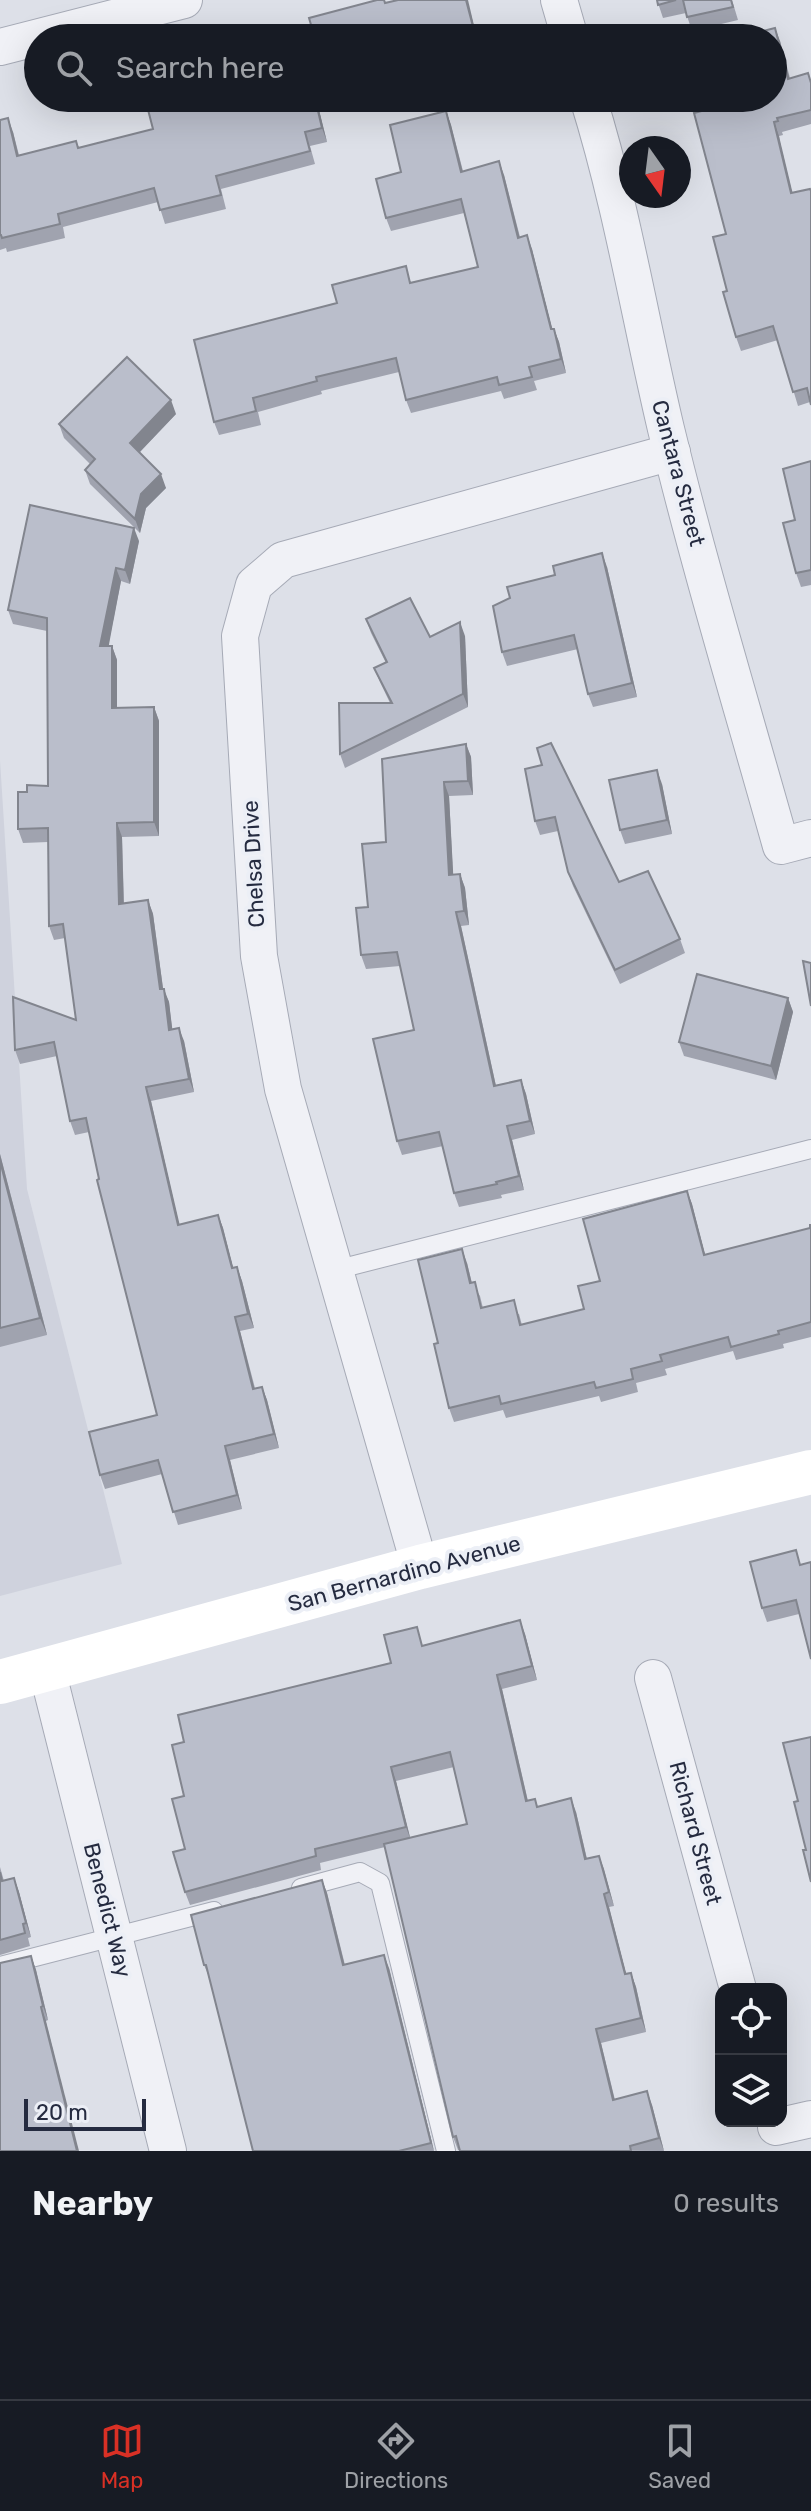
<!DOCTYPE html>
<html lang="en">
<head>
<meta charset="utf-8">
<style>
	:root { --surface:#171b24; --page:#20242c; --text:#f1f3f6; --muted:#9ea1a6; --line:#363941; --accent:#d93025 }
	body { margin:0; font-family:Rubik,sans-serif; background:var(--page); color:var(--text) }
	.controls { position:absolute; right:24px; bottom:24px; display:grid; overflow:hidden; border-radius:16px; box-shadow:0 8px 32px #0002 }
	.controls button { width:72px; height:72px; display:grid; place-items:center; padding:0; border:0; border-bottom:2px solid var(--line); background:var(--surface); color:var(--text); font:40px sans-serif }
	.compass { position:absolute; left:619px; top:136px; width:72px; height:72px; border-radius:50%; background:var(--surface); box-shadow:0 8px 32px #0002; rotate:166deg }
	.scale { position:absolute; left:24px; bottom:20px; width:122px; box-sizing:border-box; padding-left:8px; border:4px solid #252b40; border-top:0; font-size:22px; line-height:28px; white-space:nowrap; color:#252b40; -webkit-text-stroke:6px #eceff6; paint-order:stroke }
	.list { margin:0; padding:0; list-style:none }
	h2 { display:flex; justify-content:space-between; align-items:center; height:104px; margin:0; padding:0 32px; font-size:34px }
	h2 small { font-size:26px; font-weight:400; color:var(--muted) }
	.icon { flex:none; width:44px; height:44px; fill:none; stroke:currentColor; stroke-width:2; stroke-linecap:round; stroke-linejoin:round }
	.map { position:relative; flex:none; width:811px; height:2151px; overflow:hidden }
	.search { position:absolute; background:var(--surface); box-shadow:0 8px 32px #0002; left:24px; right:24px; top:24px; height:88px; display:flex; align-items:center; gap:20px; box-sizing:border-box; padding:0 28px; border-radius:44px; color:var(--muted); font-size:30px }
	.sheet { height:248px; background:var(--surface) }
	nav { display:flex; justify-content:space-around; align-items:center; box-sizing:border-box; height:112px; border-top:2px solid var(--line); background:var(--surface); font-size:22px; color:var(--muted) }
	nav a { display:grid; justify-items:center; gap:4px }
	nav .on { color:var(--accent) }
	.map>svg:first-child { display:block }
	.built { fill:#cfd2dd }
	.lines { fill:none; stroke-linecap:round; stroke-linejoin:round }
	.lane-casing { stroke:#a6aab6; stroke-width:20 }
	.street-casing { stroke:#a6aab6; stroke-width:38 }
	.lane { stroke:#f0f1f6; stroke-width:18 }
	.street { stroke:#f0f1f6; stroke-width:36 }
	.secondary { stroke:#fff; stroke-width:44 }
	.wall { fill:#a0a3af; fill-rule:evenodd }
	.shaded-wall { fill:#82858e }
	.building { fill:#babecb; stroke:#82858e; stroke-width:2 }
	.labels { text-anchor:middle; stroke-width:8; stroke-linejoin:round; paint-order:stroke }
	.street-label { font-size:22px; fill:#252b40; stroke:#eceff6 }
</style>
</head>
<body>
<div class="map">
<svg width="811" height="2151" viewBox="0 0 811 2151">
	<rect width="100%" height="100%" fill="#dde0e8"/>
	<path class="built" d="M0 760 27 1189 122 1564 0 1596Z"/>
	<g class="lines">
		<defs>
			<g id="lane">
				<path d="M335 1270 811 1149"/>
				<path d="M301 1888 360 1872 380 1883 446 2151"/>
				<path d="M0 1966 214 1911"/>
			</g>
			<g id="street">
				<path d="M559 0 570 38"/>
				<path d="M0 47 184 0"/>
				<path d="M588 98C622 207 640 319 666 429 700 569 742 707 781 846L811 838"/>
				<path d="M420 1567 283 1089 259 956 240 636 254 585 283 560 672 452"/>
				<path d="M47 1670 168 2151"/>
				<path d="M653 1678 738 1989"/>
				<path d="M776 2127 811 2119"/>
			</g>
		</defs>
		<use href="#lane" class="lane-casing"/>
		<use href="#street" class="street-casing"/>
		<use href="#lane" class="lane"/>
		<use href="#street" class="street"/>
		<path class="secondary" d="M0 1682 420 1567 811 1472"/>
	</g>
	<g class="wall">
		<path d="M657 0H732L738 20 692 31 686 13 663 18Z"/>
		<path d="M780 41 790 78 811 80V124L782 132 783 135 779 136 810 402 798 406 778 340 741 351 736 337 727 291 732 103Z"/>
		<path d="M145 98H316L327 142 310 146 315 164 221 189 226 209 165 224 158 202 63 227 65 238 7 252 6 248 0 250V120L13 132 19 155 76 141 79 148 153 129Z"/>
		<path d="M446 111 451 125 463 171 504 175 520 237 532 249 552 329H554L559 342 566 373 534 381 537 390 504 399 501 391 411 413 406 400 399 372 321 391 322 394 258 412 261 425 219 435 214 422 412 283 478 267 464 213 391 231 386 218 401 172Z"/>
		<path d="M176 414 139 453 166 488 146 508 140 533 90 484 85 470 90 464 64 438 59 424Z"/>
		<path d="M811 461V585L801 587 796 573 795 520Z"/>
		<path d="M139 541 130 584 121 581 108 646H112L117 660V708L154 707 159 721V836L122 837 124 903 148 900 153 914 163 989 169 1002 172 1029 184 1041 194 1092 151 1101 179 1225 218 1215 223 1228 233 1268 237 1267 242 1281 254 1328 240 1331 255 1388 262 1387 267 1400 279 1448 230 1460 242 1509 178 1525 162 1474 105 1489 100 1475 157 1415 99 1179 89 1132 75 1135 70 1121 57 1056 20 1064 15 1050 76 1020 65 938 54 940 49 926 48 842 23 843 18 829 27 792 48 786 47 631 13 624 8 610Z"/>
		<path d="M607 567 637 697 593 707 588 694 578 649 507 666 502 652Z"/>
		<path d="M366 619 430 637 465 636 468 707 345 768 340 754 390 703 380 682 374 668 386 663 371 633Z"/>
		<path d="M466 744 471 757 473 795 449 796 453 875 460 874 465 888 469 925 461 926 496 1086 521 1080 526 1094 535 1134 512 1140 524 1190 501 1195 502 1198 459 1207 454 1193 443 1146 402 1155 397 1141 414 1030 400 966 366 969 361 955 368 907 386 842Z"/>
		<path d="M542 765 619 882 680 939 685 953 620 984 573 886 568 872 558 831 540 835 535 821Z"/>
		<path d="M662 784 672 834 625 844 620 830Z"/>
		<path d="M788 998 793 1012 776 1080 684 1056 679 1042Z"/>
		<path d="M0 1154 47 1335 0 1347Z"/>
		<path d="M687 1191 692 1204 705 1255 810 1228 811 1225V1337L783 1344 784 1348 736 1360 733 1351 665 1369 667 1375 636 1383 638 1392 601 1402 599 1396 506 1418 503 1410 454 1422 449 1408 438 1343 467 1263 472 1283 480 1296 483 1308 519 1314 522 1325 584 1309 600 1281Z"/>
		<path d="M796 1550 799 1614 767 1622 762 1608Z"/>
		<path d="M525 1634 537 1680 502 1689 528 1801 535 1799 538 1807 576 1812 587 1859 599 1856 614 1906 609 1907 626 1974 631 1973 636 1987 646 2032 601 2043 615 2100 652 2105 664 2151 458 2150 453 2137 385 1847 320 1863 321 1870 190 1905 185 1892 184 1742 391 1663 423 1645ZM454 1767 467 1824 410 1838 396 1781Z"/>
		<path d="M0 1867 4 1881 14 1878 19 1892 31 1937 28 1938 30 1946 0 1955Z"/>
		<path d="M322 1880 327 1893 345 1965 389 1968 434 2151H253L210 1979 204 1965Z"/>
		<path d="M31 1956 36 1970 48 2020 46 2021 0 2151Z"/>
	</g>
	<g class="shaded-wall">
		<path d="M466 0H468L477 38H476Z"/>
		<path d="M775 28 780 41 793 93 788 79Z"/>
		<path d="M315 98H316L327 142 322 128Z"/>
		<path d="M446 111 451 125 466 185 461 172Z"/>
		<path d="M8 118 13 132 22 170 17 156Z"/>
		<path d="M774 122 779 136 796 207 791 193Z"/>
		<path d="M499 161 504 175 523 251 518 238Z"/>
		<path d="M527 235 532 249 556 343 551 329Z"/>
		<path d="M554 329 559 342 566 373 561 359Z"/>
		<path d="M171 400 176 414 135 457 130 443Z"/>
		<path d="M161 474 166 488 146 508 140 533 135 519 141 494Z"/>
		<path d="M134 528 139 541 130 584 125 570Z"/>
		<path d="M602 553 607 567 637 697 632 683Z"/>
		<path d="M116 568 121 581 106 660 100 646Z"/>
		<path d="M460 622 465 636 468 707 463 694Z"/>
		<path d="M112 646 117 660V721L112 708Z"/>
		<path d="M154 707 159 721V836L154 822Z"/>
		<path d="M466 744 471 757 473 795 468 781Z"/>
		<path d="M657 770 662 784 672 834 667 820Z"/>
		<path d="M444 782 449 796 454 889 449 875Z"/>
		<path d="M117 823 122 837 124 918 119 904Z"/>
		<path d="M460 874 465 888 469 925 464 911Z"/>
		<path d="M148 900 153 914 165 1003 160 989Z"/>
		<path d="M456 912 461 926 499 1100 494 1086Z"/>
		<path d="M164 989 169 1002 174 1043 169 1030Z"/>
		<path d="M788 998 793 1012 776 1080 771 1066Z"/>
		<path d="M179 1028 184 1041 194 1092 189 1079Z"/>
		<path d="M521 1080 526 1094 535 1134 530 1121Z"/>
		<path d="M146 1087 151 1101 183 1239 178 1225Z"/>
		<path d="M507 1126 512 1140 524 1190 519 1176Z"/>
		<path d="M0 1154 47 1335 40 1318 0 1161Z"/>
		<path d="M687 1191 692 1204 709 1269 704 1255Z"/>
		<path d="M218 1215 223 1228 237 1282 232 1268Z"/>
		<path d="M462 1249 467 1263 475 1297 470 1283Z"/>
		<path d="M237 1267 242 1281 254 1328 248 1314Z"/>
		<path d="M235 1317 240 1331 258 1403 253 1389Z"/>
		<path d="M262 1387 267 1400 279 1448 274 1434Z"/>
		<path d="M225 1446 230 1460 242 1509 237 1495Z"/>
		<path d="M520 1620 525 1634 537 1680 532 1666Z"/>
		<path d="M497 1675 502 1689 531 1815 526 1801Z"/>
		<path d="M391 1767 396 1781 411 1841 406 1827Z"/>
		<path d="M571 1798 576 1812 590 1873 585 1859Z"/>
		<path d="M599 1856 604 1869 614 1906 609 1892Z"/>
		<path d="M14 1878 19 1892 31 1937 26 1923Z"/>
		<path d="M322 1880 327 1893 348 1979 343 1965Z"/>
		<path d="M604 1894 609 1907 630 1988 625 1974Z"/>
		<path d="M384 1955 389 1968 434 2151 431 2143Z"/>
		<path d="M31 1956 36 1970 48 2020 43 2006Z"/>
		<path d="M631 1973 636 1987 646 2032 641 2018Z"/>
		<path d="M41 2007 46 2021 79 2151H77Z"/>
		<path d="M596 2029 601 2043 618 2114 613 2100Z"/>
		<path d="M647 2091 652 2105 664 2151 659 2138Z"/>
	</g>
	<g class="building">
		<path d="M377 0H384L385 3 398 0H466L476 38H315L309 18Z"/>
		<path d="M657 0H676L658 5Z"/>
		<path d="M683 0H731L733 7 687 17Z"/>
		<path d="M775 28 788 79 808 73 811 83V110L777 118 778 121 774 122 791 193 810 189 811 191V405L807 388 793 392 773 326 736 337 723 292 727 291 713 237 726 234 694 113 732 103 731 98H773V38H736Z"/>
		<path d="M145 98H315L322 128 305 132 310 151 216 176 221 195 160 210 154 188 58 214 60 224 2 238 1 235H0V120L8 118 17 156 76 141 78 148 153 129Z"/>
		<path d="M446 111 461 172 499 161 518 238 527 235 551 329H554L561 359 529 367 532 377 499 385 497 377 406 400 396 358 316 377 317 381 253 398 256 411 214 422 194 340 337 303 332 285 406 266 410 283 478 267 461 199 386 218 376 179 401 172 390 125Z"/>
		<path d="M127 357 171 400 130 443 161 474 141 494 135 519 85 470 95 459 59 424Z"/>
		<path d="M811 461V570L796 573 783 523 795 520 783 469Z"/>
		<path d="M30 505 134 528 125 570 116 568 100 646H112V708L154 707V822L117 823 119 904 148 900 160 989H164L169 1030 179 1028 189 1079 146 1087 178 1225 218 1215 232 1268 237 1267 248 1314 235 1317 253 1389 262 1387 274 1434 225 1446 237 1495 173 1512 158 1460 100 1475 89 1432 157 1415 97 1180 99 1179 86 1118 70 1121 54 1042 15 1050 13 997 76 1020 63 924 49 926 48 828 18 829V792H27V785L48 786 47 618 8 610Z"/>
		<path d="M602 553 632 683 588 694 574 635 502 652 493 606 510 598 507 587 555 575 553 566Z"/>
		<path d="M410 598 430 637 460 622 463 694 340 754 339 703H392L374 668 387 662 366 619Z"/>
		<path d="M551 743 619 882 648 871 680 939 615 970 568 872 555 817 535 821 525 769 542 765 537 748Z"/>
		<path d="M466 744 468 781 444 782 449 875 460 874 464 911 456 912 494 1086 521 1080 530 1121 507 1126 519 1176 496 1182 497 1184 454 1193 439 1132 397 1141 373 1039 414 1030 397 952 361 955 356 908 368 907 362 844 386 842 382 759Z"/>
		<path d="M657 770 667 820 620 830 609 780Z"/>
		<path d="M803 961 811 963V1006Z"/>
		<path d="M697 974 788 998 771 1066 679 1042Z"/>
		<path d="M0 1161 40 1318 0 1328Z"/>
		<path d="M687 1191 704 1255 810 1228V1225H811V1322L778 1331 779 1334 731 1347 728 1337 660 1355 662 1361 631 1369 633 1379 596 1388 594 1382 501 1404 499 1396 449 1408 434 1344 438 1343 418 1260 462 1249 470 1283 475 1282 481 1308 514 1300 520 1325 584 1309 578 1286 600 1281 583 1219Z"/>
		<path d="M796 1550 800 1565 811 1562V1659L796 1600 762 1608 750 1562Z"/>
		<path d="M520 1620 532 1666 497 1675 526 1801 535 1799 537 1807 571 1798 585 1859 599 1856 609 1892 604 1894 625 1974 631 1973 641 2018 596 2029 613 2100 647 2091 659 2138 630 2146 631 2151H460L456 2136 453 2137 384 1844 467 1824 450 1752 391 1767 406 1827 315 1849 316 1856 185 1892 173 1852 185 1849 172 1799 184 1796 172 1745 184 1742 178 1715 391 1663 384 1635 417 1627 422 1646Z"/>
		<path d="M811 1737V1882L803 1850H806L794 1802 798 1801 783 1743Z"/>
		<path d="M0 1872 2 1881 14 1878 26 1923 23 1924 25 1933 0 1940Z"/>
		<path d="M322 1880 343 1965 384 1955 431 2143 399 2151H253L206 1965H204L191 1915Z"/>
		<path d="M31 1956 43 2006 41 2007 77 2151H0V1963Z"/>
	</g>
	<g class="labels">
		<g class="street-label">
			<text transform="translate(679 473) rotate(75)" y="8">Cantara Street</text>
			<text transform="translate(253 864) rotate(-93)" y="8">Chelsa Drive</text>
			<text transform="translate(404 1573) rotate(-15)" y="8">San Bernardino Avenue</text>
			<text transform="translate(696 1833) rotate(75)" y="8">Richard Street</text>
			<text transform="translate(108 1910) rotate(76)" y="8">Benedict Way</text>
		</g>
	</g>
</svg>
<div class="controls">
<button><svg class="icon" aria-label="locate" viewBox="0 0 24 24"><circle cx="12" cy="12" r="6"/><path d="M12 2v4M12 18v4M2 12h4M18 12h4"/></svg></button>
<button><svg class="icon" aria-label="layers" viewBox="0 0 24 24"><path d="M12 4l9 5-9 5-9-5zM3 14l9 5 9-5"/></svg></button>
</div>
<svg class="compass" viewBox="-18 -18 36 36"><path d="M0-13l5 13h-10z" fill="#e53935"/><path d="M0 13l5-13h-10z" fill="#9ea1a6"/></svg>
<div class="scale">20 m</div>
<div class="search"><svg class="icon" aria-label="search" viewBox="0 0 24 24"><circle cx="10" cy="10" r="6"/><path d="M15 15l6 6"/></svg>Search here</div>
</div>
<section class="sheet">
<h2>Nearby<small>0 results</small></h2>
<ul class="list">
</ul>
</section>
<nav>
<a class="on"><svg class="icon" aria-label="map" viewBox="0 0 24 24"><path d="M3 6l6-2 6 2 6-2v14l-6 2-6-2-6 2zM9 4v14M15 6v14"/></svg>Map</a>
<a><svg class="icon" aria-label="directions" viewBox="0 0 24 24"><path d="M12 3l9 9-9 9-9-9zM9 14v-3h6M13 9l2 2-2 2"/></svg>Directions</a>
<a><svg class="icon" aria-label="saved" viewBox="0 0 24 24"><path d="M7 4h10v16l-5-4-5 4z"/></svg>Saved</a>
</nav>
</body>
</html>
